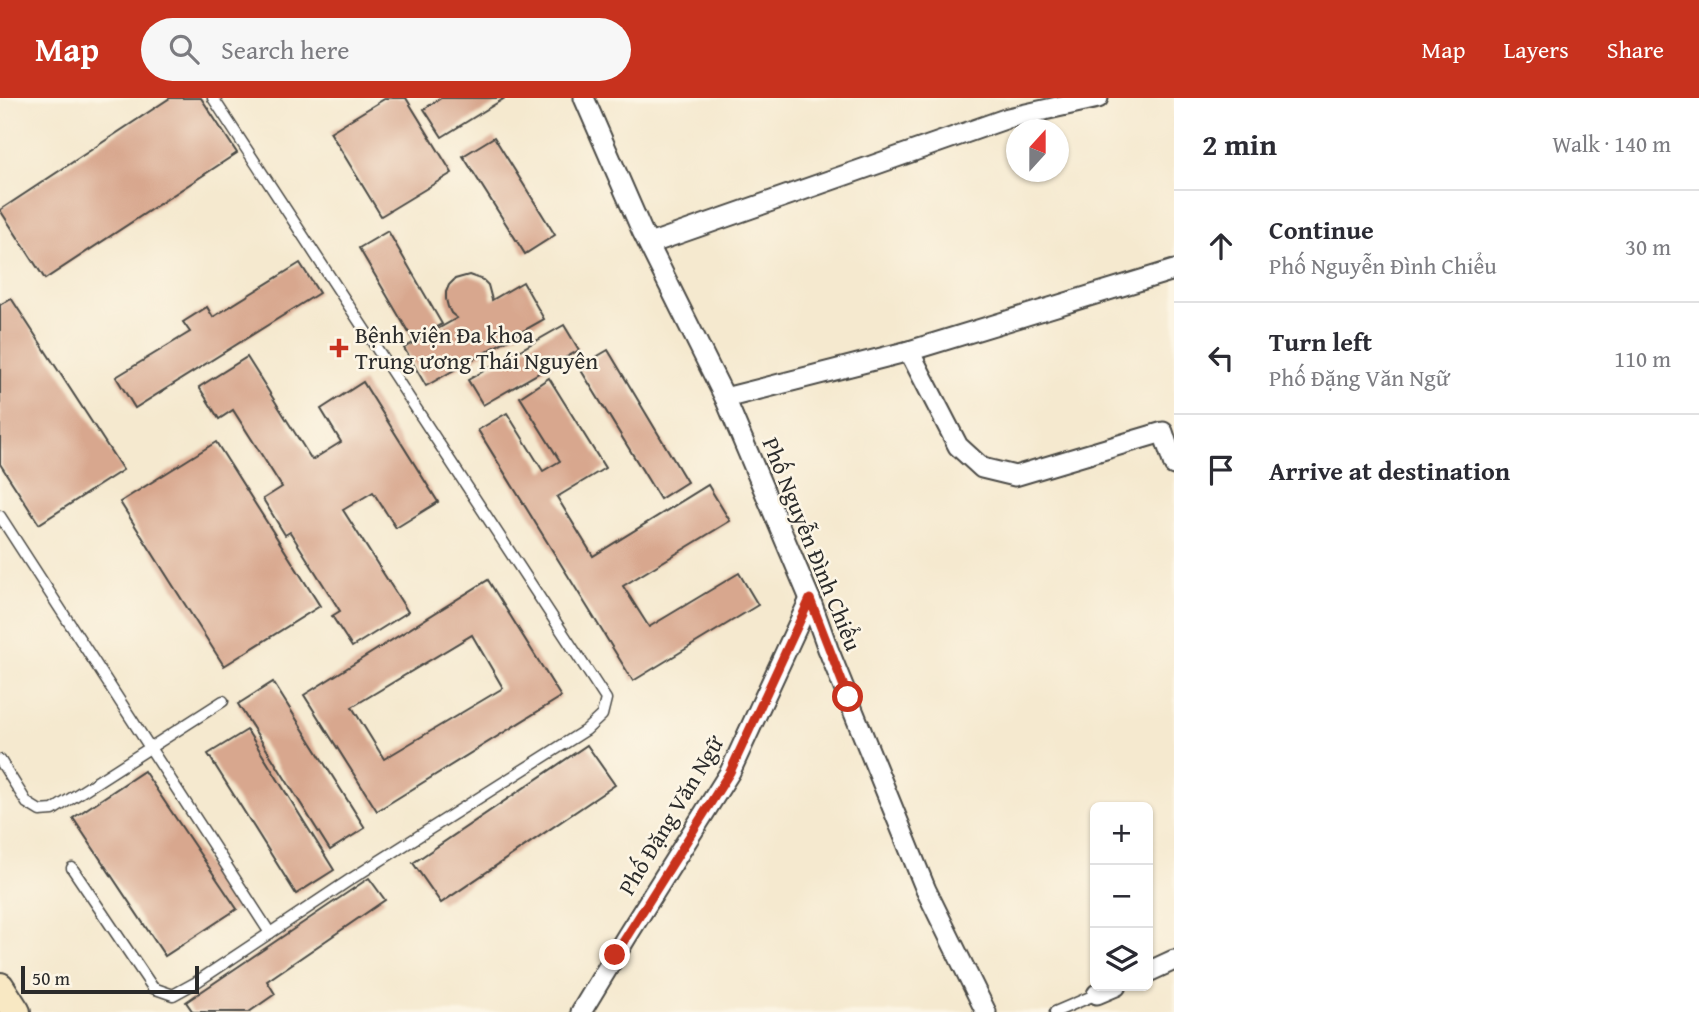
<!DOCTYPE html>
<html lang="en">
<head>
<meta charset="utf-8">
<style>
	:root { --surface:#fff; --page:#f7f7f7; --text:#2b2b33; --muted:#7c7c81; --line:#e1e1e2; --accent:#c8321e }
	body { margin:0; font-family:"Gentium Book Plus",serif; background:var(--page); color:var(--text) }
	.controls { position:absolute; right:21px; bottom:21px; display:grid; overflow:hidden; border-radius:10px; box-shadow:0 2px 5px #0004 }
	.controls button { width:63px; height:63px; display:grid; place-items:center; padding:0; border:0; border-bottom:2px solid var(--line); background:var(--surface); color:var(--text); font:35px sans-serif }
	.compass { position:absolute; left:1006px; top:21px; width:63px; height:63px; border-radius:50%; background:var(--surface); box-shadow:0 2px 5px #0004; rotate:21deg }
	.scale { position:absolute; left:21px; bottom:18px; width:178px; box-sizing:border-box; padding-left:7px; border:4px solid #2b2b2b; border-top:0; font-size:19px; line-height:24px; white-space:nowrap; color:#2b2b2b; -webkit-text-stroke:5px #fcf5e5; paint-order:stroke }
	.stop { position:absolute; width:21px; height:21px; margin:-16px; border:5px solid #c8321e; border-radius:50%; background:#fff }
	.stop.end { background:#c8321e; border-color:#fff; box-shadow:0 2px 7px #0008 }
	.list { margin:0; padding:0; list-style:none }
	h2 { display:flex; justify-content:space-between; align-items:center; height:91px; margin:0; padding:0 28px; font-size:30px }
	h2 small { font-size:23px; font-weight:400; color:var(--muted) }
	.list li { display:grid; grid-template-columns:46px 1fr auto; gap:21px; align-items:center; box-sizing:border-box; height:112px; padding:0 28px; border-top:2px solid var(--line) }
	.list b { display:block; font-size:26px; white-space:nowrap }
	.list p { margin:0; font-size:23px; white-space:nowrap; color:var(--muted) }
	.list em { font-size:23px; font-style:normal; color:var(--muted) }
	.icon { flex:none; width:38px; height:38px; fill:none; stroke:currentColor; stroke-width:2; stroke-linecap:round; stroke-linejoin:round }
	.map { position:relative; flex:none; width:1174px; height:914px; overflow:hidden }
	header { display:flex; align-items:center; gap:42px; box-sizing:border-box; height:98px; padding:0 35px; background:var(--accent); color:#fff }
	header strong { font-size:33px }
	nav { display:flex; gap:38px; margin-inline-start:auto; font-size:24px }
	.search { width:490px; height:63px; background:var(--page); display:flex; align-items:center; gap:18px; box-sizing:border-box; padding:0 24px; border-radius:38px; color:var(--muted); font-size:26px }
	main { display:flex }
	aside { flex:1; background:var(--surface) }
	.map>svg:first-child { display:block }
	.building { fill:#d8a78e; fill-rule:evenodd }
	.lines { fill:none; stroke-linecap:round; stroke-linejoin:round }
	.service-casing { stroke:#494844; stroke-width:13 }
	.minor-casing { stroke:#494844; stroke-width:23 }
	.secondary-casing { stroke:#494844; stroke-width:32 }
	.service { stroke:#fff; stroke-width:10 }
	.minor { stroke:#fff; stroke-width:19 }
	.secondary { stroke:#f8e8c3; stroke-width:28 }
	.route { stroke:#c8321e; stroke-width:9 }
	.poi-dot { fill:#c8321e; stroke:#fcf5e5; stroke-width:2.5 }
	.labels { text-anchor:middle; stroke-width:5; stroke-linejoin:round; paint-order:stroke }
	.poi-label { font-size:23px; fill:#2b2b2b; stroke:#fcf5e5; text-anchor:start }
	.street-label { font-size:23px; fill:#2b2b2b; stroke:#fcf5e5 }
</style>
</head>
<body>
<header>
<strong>Map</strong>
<div class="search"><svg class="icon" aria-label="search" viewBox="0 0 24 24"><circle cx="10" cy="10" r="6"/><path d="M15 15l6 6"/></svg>Search here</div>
<nav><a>Map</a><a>Layers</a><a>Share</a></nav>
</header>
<main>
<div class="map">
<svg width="1174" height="914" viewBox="0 0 1174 914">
	<rect width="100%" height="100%" fill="#fcf5e5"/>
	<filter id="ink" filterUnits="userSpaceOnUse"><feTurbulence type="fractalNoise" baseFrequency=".0143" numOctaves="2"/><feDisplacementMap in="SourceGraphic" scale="14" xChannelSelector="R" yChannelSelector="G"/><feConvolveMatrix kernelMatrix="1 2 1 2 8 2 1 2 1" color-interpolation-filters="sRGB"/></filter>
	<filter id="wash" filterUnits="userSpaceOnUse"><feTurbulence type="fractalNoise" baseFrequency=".00686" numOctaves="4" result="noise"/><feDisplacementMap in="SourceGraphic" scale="28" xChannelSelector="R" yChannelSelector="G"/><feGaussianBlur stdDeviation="1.57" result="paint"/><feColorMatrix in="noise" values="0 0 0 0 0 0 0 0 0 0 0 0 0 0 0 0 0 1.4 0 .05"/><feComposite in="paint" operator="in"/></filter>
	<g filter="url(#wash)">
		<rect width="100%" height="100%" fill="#f5e9cf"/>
		<g id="blocks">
			<g class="building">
				<path d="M170 0H201L237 55 45 181 0 112Z"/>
				<path d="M386 0H406L452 75 381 118 330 34Z"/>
				<path d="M441 0H505L442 39 424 11Z"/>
				<path d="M494 39 555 137 525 156 463 58Z"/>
				<path d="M388 133 442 226 413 242 359 150Z"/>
				<path d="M300 165 319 195 135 310 116 279 190 234 183 224 207 209 213 219Z"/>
				<path d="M469 177 483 182 488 187 492 202 523 184 544 221 426 288 404 250 457 220 451 215 448 209 446 201V194L449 187 455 181Z"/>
				<path d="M11 200 123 372 39 426 0 366V207Z"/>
				<path d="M564 227 579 252 483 307 468 282Z"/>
				<path d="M608 252 687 384 660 401 579 269Z"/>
				<path d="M247 259 312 362 341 344 321 311 363 284 438 404 396 430 373 394 343 412 408 514 352 549 332 518 340 513 290 434 285 437 263 401 282 389 233 312 219 321 199 289Z"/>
				<path d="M549 280 605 370 557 399 593 458 708 387 730 423 623 488 649 529 739 475 758 507 633 583 478 332 507 315 543 373 560 363 520 299Z"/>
				<path d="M216 344 320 508 224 568 120 404Z"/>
				<path d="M488 482 561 599 377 713 304 597ZM472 537 503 590 384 661 352 609Z"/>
				<path d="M273 584 365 730 330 752 238 606Z"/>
				<path d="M247 632 334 772 296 796 208 656Z"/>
				<path d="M587 647 615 687 441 805 413 765Z"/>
				<path d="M144 673 237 811 165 858 73 720Z"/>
				<path d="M369 780 385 802 267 883 275 896 249 914H193L186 904Z"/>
			</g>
		</g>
	</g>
	<g filter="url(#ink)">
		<use href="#blocks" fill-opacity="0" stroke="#494844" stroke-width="2"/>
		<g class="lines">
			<defs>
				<g id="service">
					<path d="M0 418 270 835"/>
					<path d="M0 662 27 705 40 713 53 712 223 603"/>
					<path d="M72 770 153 890 173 897 195 885 351 781 586 632 602 617 606 601 213 0"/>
					<path d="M1055 914 1097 896"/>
				</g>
				<g id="minor">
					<path d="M584 0 642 133 725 300 810 501 828 551 926 792 986 914"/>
					<path d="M649 146 1008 20 1098 0"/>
					<path d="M909 253 958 348 982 370 1015 378 1163 334 1174 367"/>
					<path d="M725 300 909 253 1174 172"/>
					<path d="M1148 874 1174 862"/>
					<path d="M1097 896 1116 888"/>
					<path d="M581 914 627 838 730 674 810 501"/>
				</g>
				<path id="secondary" d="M0 889 16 914"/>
			</defs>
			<use href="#service" class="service-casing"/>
			<use href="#minor" class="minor-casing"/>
			<use href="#secondary" class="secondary-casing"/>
			<use href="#service" class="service"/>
			<use href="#minor" class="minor"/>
			<use href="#secondary" class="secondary"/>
		</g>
	</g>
	<g class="lines" filter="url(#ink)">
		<path class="route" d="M615 857 730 674 810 501 848 599"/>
	</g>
	<path class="poi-dot" d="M335.5 239.5h7v7h7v7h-7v7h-7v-7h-7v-7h7z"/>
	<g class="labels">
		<g class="poi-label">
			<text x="355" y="245">Bệnh viện Đa khoa<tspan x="355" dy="26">Trung ương Thái Nguyên</tspan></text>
		</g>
		<g class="street-label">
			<text transform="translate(812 446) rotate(68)" y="8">Phố Nguyễn Đình Chiểu</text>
			<text transform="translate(671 717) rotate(-59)" y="8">Phố Đặng Văn Ngữ</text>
		</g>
	</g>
</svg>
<div class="controls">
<button>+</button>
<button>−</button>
<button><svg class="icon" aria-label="layers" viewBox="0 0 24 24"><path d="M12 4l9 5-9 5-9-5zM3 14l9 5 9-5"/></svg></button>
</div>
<svg class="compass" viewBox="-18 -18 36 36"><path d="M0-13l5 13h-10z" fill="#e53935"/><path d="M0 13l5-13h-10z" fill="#7c7c81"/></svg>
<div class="scale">50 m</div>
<div class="stop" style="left:848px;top:599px"></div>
<div class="stop end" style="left:615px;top:857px"></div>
</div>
<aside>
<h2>2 min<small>Walk · 140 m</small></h2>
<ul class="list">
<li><svg class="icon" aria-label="ahead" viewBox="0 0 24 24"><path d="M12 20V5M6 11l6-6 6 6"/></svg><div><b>Continue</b><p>Phố Nguyễn Đình Chiểu</p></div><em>30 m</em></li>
<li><svg class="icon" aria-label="left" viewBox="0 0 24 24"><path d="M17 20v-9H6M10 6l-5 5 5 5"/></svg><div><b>Turn left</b><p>Phố Đặng Văn Ngữ</p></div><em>110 m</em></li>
<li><svg class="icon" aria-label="arrive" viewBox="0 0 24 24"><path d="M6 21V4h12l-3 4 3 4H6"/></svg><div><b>Arrive at destination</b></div></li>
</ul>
</aside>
</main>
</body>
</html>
